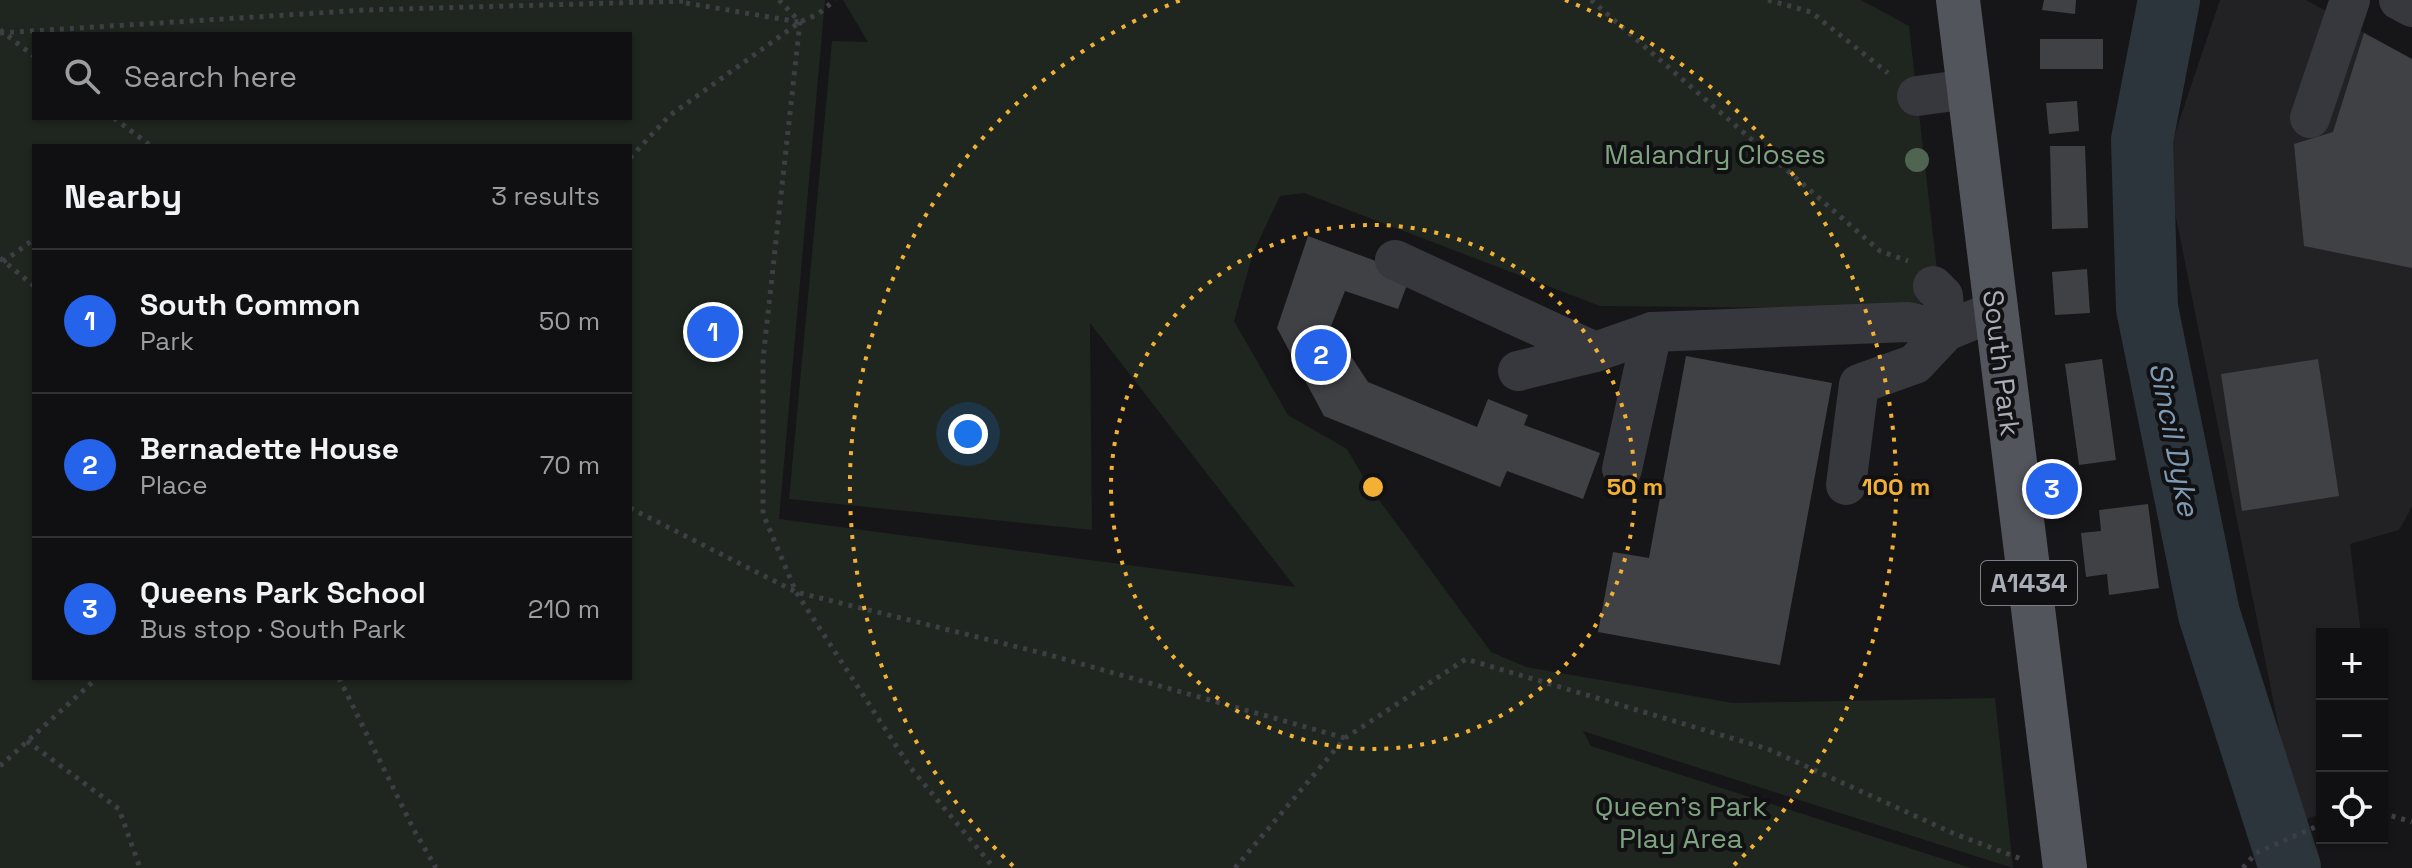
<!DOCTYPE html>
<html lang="en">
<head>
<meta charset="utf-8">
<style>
	:root { --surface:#101012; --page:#19191b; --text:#f1f3f6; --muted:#9c9d9f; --line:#303032; --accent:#2563eb }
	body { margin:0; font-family:"Space Grotesk",sans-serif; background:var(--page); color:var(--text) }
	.controls { position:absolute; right:24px; bottom:24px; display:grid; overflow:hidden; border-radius:0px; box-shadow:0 2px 6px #0004 }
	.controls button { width:72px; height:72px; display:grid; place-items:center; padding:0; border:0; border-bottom:2px solid var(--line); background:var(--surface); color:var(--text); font:40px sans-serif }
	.you { position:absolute; left:968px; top:434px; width:28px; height:28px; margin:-20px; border:6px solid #fff; border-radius:50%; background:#1a73e8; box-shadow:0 0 0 12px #1a73e833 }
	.badge { display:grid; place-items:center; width:52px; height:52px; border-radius:50%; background:var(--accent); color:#fff; font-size:26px; font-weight:700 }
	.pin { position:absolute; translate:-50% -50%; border:4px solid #fff; box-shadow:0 2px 8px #0006 }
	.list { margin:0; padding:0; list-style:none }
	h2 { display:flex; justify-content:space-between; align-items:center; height:104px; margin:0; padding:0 32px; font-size:34px }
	h2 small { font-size:26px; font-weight:400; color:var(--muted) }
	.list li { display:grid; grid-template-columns:52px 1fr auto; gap:24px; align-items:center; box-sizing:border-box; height:144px; padding:0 32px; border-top:2px solid var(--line) }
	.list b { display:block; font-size:30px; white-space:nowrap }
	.list p { margin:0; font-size:26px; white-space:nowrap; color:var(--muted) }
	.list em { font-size:26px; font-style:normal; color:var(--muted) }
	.icon { flex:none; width:44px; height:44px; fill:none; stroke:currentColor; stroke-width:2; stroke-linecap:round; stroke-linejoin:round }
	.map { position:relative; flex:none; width:2412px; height:868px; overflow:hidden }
	.search { position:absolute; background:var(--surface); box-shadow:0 2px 6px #0004; left:32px; top:32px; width:600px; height:88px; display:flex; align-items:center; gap:20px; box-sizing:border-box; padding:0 28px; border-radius:0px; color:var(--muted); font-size:30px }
	.panel { position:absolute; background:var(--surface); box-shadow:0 2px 6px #0004; left:32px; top:144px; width:600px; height:536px; border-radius:0px }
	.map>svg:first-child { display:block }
	.built { fill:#222225 }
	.green { fill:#1e261f; fill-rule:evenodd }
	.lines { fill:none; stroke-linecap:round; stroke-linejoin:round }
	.river { stroke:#2c353c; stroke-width:62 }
	.building { fill:#404145 }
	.path { stroke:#3d3f44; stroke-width:5; stroke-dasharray:4 6; stroke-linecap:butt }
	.minor { stroke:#37383d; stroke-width:40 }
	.major { stroke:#53555c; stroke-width:44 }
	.tree { fill:#506452 }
	.ring { fill:none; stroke:#f2b134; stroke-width:4; stroke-dasharray:4 8 }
	.labels { text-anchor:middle; stroke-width:8; stroke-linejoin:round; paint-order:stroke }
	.shield { fill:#111113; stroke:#7b7e86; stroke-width:2 }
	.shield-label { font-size:26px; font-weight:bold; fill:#a8adb8 }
	.park-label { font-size:28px; fill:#7fa381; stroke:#111113 }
	.street-label { font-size:28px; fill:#a8adb8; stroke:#111113 }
	.water-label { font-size:30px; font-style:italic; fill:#7f9bb3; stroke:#111113 }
	.centre { fill:#f2b134; stroke:#111113; stroke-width:4 }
	.ring-label { font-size:24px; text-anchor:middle; font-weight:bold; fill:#f2b134; stroke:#111113; stroke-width:8; stroke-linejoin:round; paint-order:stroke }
</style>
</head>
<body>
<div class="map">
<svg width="2412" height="868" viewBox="0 0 2412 868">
	<rect width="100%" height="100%" fill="#161618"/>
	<path class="built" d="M2220 0H2306L2412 59V507L2399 530 2350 544 2361 634H2322V813L2298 823 2165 163Z"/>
	<path class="green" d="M0 0H825L779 519 1295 587 1090 323 1092 530 789 499 832 41 868 42 843 0H1861L1909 26 1937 270 1933 286 1917 309 1600 306 1304 193 1280 196 1253 253 1234 321 1288 415 1347 449 1368 485 1491 652 1526 667 1733 703 1995 698 2013 868 1583 731 1591 746 1971 868H0ZM34 34H630V118H34ZM34 146H630V678H34Z"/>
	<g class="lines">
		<path class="river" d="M2169 0 2142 140 2147 308 2209 614 2290 868"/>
	</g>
	<g class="building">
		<path d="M2044 0H2076L2075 14 2042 10Z"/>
		<path d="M2364 33 2412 59V268L2304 246 2294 144 2333 132Z"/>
		<rect x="2040" y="39" width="63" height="30"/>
		<path d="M2077 101 2079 131 2049 134 2046 103Z"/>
		<path d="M2050 146H2085L2088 228 2052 229Z"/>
		<path d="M1308 236 1411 274 1398 309 1345 291 1331 326 1368 382 1477 427 1488 399 1528 415 1524 425 1600 453 1583 499 1507 471 1500 487 1324 416 1277 328Z"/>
		<path d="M2087 269 2090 313 2055 315 2052 272Z"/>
		<path d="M1686 356 1832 383 1780 665 1598 632 1613 552 1649 558Z"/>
		<path d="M2102 359 2116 460 2079 465 2065 364Z"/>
		<path d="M2318 359 2339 496 2242 511 2221 374Z"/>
		<path d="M2148 504 2159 588 2109 595 2107 574 2086 577 2081 533 2101 531 2099 510Z"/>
	</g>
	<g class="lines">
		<g class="path">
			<path d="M779 0 800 22 763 359V514L796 592 910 767 994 868"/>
			<path d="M1591 0 1880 251 1908 261"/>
			<path d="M1768 0 1811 12 1888 73"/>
			<path d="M686 3 799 22"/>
			<path d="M0 30 34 56"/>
			<path d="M0 33 365 10 687 1"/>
			<path d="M114 118 151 146"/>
			<path d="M630 158 669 116 800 22 818 14 835 0"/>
			<path d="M0 258 34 286"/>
			<path d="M3 262 34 239"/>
			<path d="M630 508 796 592 1046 654 1345 738"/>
			<path d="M339 678 414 830 436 868"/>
			<path d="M27 741 119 809 140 868"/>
			<path d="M0 766 97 678"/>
			<path d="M2382 813 2412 822"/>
			<path d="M1235 868 1345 738 1466 659 1768 749 1955 834 2024 860"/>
			<path d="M2243 868 2256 853 2322 824"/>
		</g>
		<g class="minor">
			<path d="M2399 0 2412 7"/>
			<path d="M1917 96 1969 89"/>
			<path d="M2310 118 2350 0"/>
			<path d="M1395 260 1595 352"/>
			<path d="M1933 286 1943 296 1946 331"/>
			<path d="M1518 371 1595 352 1652 332 1908 322 1946 331"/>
			<path d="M1622 469 1652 332"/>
			<path d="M1846 485 1859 384 1915 364 1946 331 1995 311"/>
		</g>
		<path class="major" d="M1958 0 2065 868"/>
	</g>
	<circle class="tree" cx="1917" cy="160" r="12"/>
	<g class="ring">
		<circle cx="1373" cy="487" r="262"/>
		<path d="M1013 866A523 523 0 0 1 1181 0M1565 0A523 523 0 0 1 1733 866"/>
	</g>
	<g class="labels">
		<rect class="shield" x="1981" y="561" width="96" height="44" rx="6"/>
		<g class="shield-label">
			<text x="2029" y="592">A1434</text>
		</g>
		<g class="park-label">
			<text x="1715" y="164">Malandry Closes</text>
			<text x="1681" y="816">Queen's Park<tspan x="1681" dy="32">Play Area</tspan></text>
		</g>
		<g class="street-label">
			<text transform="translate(2002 363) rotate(83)" y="10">South Park</text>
		</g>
		<g class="water-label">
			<text transform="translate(2174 439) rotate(79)" y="10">Sincil Dyke</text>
		</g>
	</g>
	<circle cx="1373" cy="487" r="12" class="centre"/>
	<g class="ring-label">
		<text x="1635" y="495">50 m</text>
		<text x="1896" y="495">100 m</text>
	</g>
</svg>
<div class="controls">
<button>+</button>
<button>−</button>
<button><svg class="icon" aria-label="locate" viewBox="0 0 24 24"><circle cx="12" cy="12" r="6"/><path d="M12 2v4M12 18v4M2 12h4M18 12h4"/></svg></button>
</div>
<div class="you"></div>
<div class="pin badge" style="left:713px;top:332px">1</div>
<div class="pin badge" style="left:1321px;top:355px">2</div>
<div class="pin badge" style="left:2052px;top:489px">3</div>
<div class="search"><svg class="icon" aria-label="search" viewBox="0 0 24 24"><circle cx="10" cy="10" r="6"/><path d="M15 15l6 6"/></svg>Search here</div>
<section class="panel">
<h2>Nearby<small>3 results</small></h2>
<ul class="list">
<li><span class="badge">1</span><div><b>South Common</b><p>Park</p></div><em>50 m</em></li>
<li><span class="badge">2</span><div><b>Bernadette House</b><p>Place</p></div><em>70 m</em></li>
<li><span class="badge">3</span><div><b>Queens Park School</b><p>Bus stop · South Park</p></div><em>210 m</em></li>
</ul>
</section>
</div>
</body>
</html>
